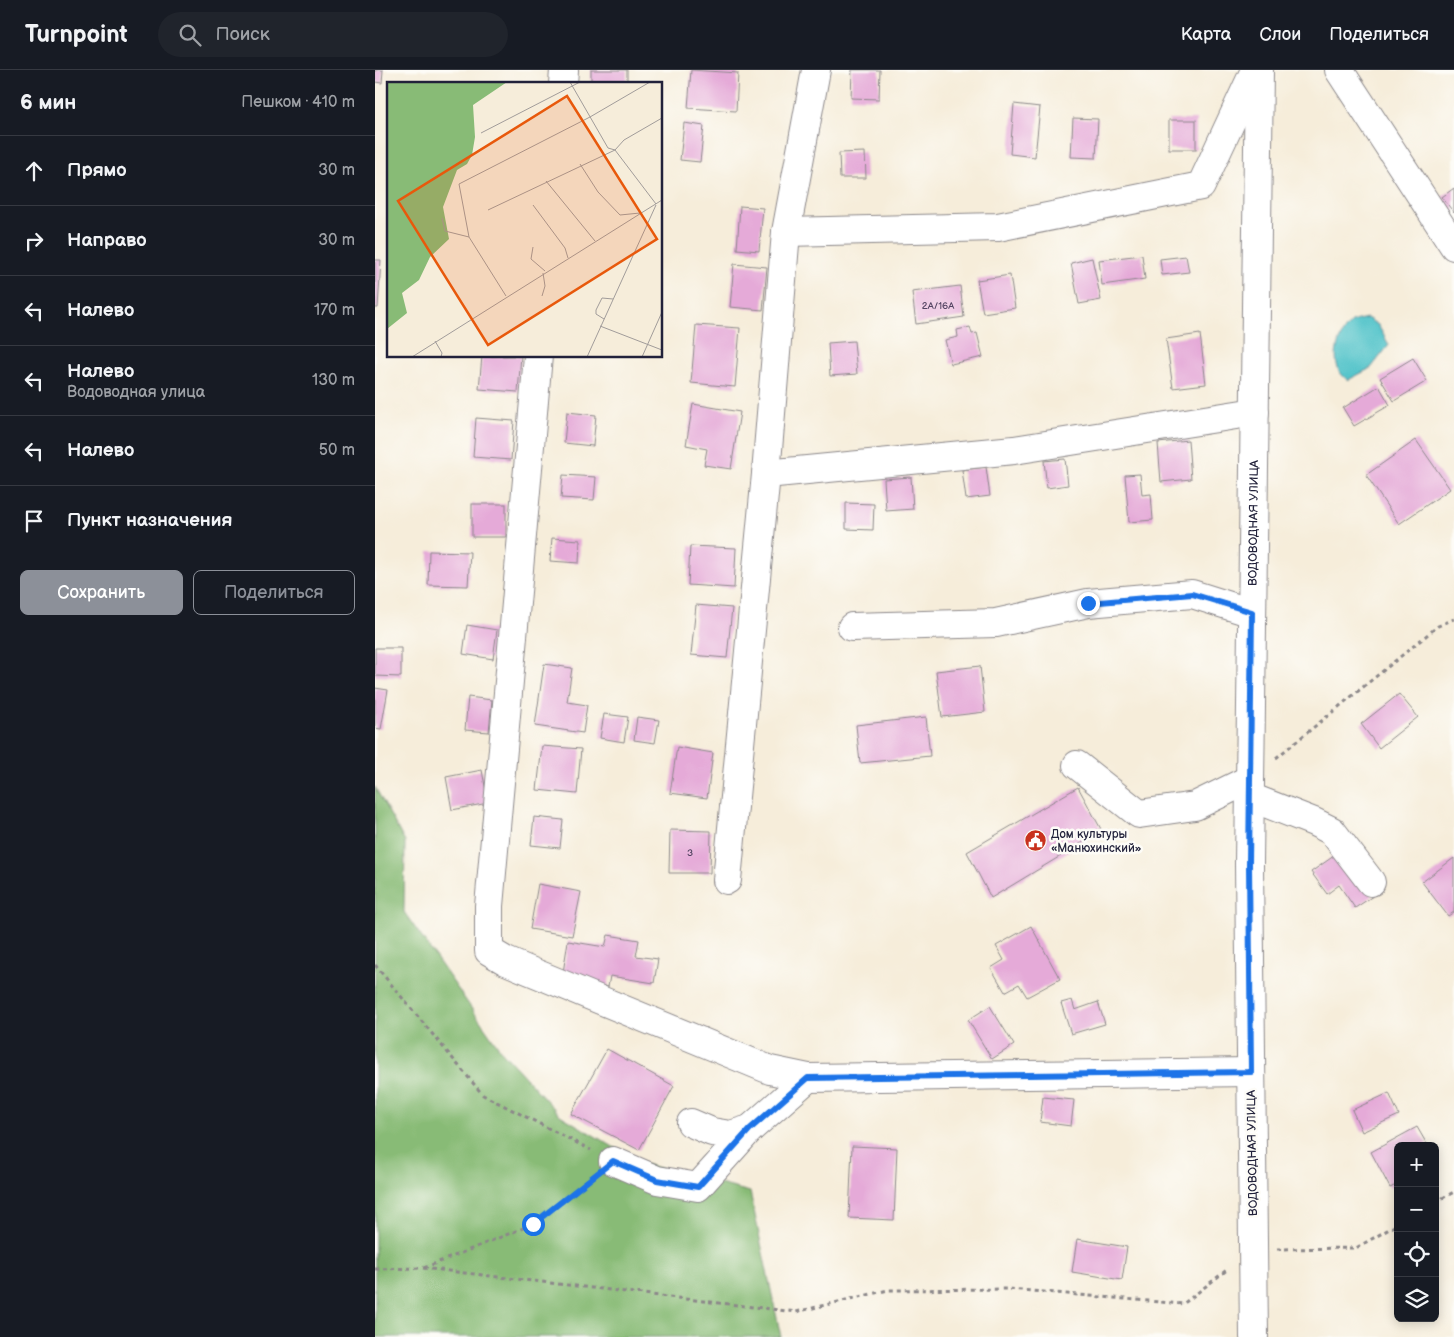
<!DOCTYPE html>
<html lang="ru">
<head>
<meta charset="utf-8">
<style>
	:root { --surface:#171b24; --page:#20242c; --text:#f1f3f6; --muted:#9ea1a6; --line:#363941; --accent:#8c9099 }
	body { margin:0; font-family:"Balsamiq Sans",sans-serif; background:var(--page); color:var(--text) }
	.controls { position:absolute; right:15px; bottom:15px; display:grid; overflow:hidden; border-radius:8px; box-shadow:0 2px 12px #0003 }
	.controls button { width:45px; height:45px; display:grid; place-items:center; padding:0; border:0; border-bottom:1px solid var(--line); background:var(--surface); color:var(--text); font:25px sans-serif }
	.stop { position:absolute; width:15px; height:15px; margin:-11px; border:4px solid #1a73e8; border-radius:50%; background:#fff }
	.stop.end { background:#1a73e8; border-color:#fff; box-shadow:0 1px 5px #0008 }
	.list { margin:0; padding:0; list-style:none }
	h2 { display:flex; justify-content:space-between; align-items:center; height:65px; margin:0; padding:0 20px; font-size:21px }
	h2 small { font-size:16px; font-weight:400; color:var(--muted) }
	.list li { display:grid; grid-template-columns:32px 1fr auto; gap:15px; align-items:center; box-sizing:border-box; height:70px; padding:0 20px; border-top:1px solid var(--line) }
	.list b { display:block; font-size:19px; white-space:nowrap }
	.list p { margin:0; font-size:16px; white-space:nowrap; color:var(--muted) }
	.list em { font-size:16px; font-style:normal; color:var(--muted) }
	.actions { display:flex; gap:10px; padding:15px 20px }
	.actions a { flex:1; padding:11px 0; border:1px solid var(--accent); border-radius:8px; text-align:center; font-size:18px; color:var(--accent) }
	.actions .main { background:var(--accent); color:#fff }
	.icon { flex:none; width:28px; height:28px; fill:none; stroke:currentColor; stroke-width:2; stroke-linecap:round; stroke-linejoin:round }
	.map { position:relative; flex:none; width:1079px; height:1267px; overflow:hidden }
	header { display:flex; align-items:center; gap:30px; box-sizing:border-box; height:70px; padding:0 25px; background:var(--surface); border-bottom:1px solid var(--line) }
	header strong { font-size:24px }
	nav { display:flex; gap:28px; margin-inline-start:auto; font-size:18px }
	.search { width:350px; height:45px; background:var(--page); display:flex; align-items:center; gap:12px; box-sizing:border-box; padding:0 18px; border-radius:28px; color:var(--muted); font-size:19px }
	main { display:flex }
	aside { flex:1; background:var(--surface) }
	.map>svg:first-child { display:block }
	.forest { fill:#88bb76; stroke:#556e58 }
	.water { fill:#57c5cb; stroke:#3c7483 }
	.building { fill:#e5aad8 }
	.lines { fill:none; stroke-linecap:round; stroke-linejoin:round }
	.minor-casing { stroke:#8c888a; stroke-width:30 }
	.path { stroke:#8c888a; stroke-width:3; stroke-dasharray:4 4; stroke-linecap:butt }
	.minor { stroke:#fff; stroke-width:28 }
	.route { stroke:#1a73e8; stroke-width:6 }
	.labels { text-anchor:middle; stroke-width:5; stroke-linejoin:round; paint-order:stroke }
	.number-label { font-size:10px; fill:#534462 }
	.street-label { font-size:12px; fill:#22223b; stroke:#fdfcf7 }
	.poi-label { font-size:12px; fill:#22223b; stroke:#fdfcf7; text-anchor:start }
	.inset-road { fill:none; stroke:#a19c9a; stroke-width:1 }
	.view { fill:#e8590c; fill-opacity:0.15; stroke:#e8590c; stroke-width:2.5 }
	.inset-edge { fill:none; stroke:#22223b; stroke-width:2.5 }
</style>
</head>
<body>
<header>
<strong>Turnpoint</strong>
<div class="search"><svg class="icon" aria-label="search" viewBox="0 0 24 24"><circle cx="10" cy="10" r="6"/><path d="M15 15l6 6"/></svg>Поиск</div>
<nav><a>Карта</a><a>Слои</a><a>Поделиться</a></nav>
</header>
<main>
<aside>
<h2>6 мин<small>Пешком · 410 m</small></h2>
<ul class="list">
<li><svg class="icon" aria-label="ahead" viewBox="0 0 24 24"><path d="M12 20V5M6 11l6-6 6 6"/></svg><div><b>Прямо</b></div><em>30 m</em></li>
<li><svg class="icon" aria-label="right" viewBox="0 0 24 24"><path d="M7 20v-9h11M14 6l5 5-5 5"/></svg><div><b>Направо</b></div><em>30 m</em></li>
<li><svg class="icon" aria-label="left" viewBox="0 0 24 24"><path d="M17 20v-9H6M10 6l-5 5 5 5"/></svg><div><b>Налево</b></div><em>170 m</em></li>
<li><svg class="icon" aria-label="left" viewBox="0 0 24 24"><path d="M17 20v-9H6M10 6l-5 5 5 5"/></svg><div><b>Налево</b><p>Водоводная улица</p></div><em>130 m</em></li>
<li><svg class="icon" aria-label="left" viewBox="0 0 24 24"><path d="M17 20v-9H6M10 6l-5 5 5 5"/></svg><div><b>Налево</b></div><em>50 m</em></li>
<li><svg class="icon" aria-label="arrive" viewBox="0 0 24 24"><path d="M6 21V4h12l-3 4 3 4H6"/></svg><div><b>Пункт назначения</b></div></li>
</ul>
<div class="actions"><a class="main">Сохранить</a><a>Поделиться</a></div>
</aside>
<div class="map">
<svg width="1079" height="1267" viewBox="0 0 1079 1267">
	<rect width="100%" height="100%" fill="#fdfcf7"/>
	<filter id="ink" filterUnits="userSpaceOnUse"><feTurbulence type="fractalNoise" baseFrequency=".02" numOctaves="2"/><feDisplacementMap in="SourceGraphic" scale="10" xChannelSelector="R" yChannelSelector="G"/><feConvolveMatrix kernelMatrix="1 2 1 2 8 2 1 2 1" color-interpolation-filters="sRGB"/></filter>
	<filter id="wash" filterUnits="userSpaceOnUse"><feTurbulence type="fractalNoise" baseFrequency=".0096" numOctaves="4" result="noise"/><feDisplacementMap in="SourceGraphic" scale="20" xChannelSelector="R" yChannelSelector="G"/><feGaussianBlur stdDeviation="1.12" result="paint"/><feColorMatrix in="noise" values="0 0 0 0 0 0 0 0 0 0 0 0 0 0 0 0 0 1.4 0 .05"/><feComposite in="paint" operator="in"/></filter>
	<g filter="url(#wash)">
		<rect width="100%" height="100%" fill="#f6edda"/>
		<path class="forest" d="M0 717 30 772 29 842 127 982 185 1045 265 1093 375 1122 406 1267H0Z"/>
		<path class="water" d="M992 248 1003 255 1014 275 996 298 973 310C953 298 961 265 977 252 981 250 988 249 992 248Z"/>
		<g id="blocks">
			<g class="building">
				<path d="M0 0H8L7 13 0 12Z"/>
				<rect x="216" y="0" width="36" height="14"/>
				<path d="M316 0 363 3 361 41 313 38Z"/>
				<path d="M477 0H505L504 29 476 28Z"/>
				<path d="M639 34 665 37 660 87 635 84Z"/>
				<path d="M698 48 723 49 721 88 696 87Z"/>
				<rect x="794" y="50" width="27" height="29"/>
				<path d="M309 53 329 56 325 92 305 90Z"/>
				<path d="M490 82 491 108H465L464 83Z"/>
				<path d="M1079 118V143L1067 127Z"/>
				<path d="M365 136 388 138 384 181 362 179Z"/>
				<path d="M767 185 770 209 727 215 724 190Z"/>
				<path d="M811 186 814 202 787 205 785 189Z"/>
				<path d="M717 188 726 230 704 234 696 193Z"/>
				<path d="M0 190H6L3 238H0Z"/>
				<path d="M359 194 392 197 388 240 355 237Z"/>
				<path d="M635 205 640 238 608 243 602 210Z"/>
				<path d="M585 216 589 247 541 254 537 222Z"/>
				<path d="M321 255 365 258 360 317 316 313Z"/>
				<path d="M595 257 597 264 602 263 608 287 576 294 570 270 583 267 582 260Z"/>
				<path d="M825 264 831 314 798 318 791 269Z"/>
				<path d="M479 271 482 304 455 306 453 273Z"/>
				<path d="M107 286H146L143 322 104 319Z"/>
				<path d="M1038 288 1052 311 1019 331 1005 308Z"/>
				<path d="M1004 316 1015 335 979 356 968 338Z"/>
				<path d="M318 334 365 342 356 399 329 395 332 379 311 375Z"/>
				<path d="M192 342 221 345 218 376 189 373Z"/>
				<path d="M101 348 139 351 136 390 98 387Z"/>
				<path d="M813 370 816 409 786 412 783 373Z"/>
				<path d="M1041 370 1075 419 1024 454 991 405Z"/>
				<path d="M690 389 693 415 672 418 669 391Z"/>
				<path d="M611 397 615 426 591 429 587 400Z"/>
				<path d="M765 404 767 425 776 424 778 450 754 452 750 405Z"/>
				<path d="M188 405 221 407 219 430 186 428Z"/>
				<path d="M536 407 538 439 511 441 509 409Z"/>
				<path d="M471 433 499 434 498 460 471 459Z"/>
				<rect x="97" y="434" width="34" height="33"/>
				<path d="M177 468 205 470 204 493 175 491Z"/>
				<path d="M315 476 361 478 359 518 313 515Z"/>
				<path d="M54 481 95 482 93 516 53 515Z"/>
				<path d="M321 535 357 538 352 588 316 585Z"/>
				<path d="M92 555 122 560 118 589 88 584Z"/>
				<path d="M0 578H26V607L0 606Z"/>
				<path d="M169 594 197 598 192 632 212 635 208 663 160 656Z"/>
				<path d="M605 596 610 642 567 647 561 601Z"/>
				<path d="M0 618 13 620 6 659 0 658Z"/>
				<path d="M1024 624 1043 647 1004 678 986 654Z"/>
				<path d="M93 627 117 630 114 662 90 660Z"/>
				<path d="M229 644 253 647 249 672 225 668Z"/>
				<path d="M262 647 284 650 280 673 259 670Z"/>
				<path d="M551 647 555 686 485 693 481 655Z"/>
				<path d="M167 676 206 679 202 724 162 720Z"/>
				<path d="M302 677 338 683 332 728 295 723Z"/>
				<path d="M107 700 113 733 77 740 71 707Z"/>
				<path d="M703 717 727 761 616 828 592 782Z"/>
				<path d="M159 747 188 750 185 778 156 775Z"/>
				<path d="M295 760 336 761 335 803H294Z"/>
				<path d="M966 781 998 826 980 838 964 815 952 824 936 802Z"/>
				<path d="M1079 788V842L1073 846 1047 812Z"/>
				<path d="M163 814 206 822 197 866 155 859Z"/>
				<path d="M656 856 685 909 652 927 644 914 630 922 616 898 629 890 621 876Z"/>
				<path d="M233 865 264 870 261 886 283 889 279 913 235 906 233 917 187 909 193 871 230 877Z"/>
				<path d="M697 930 700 940 723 932 730 954 696 964 686 933Z"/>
				<path d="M615 936 639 975 617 989 593 950Z"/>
				<path d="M232 979 299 1016 264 1080 196 1044Z"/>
				<path d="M1014 1023 1024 1045 987 1062 977 1040Z"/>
				<path d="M668 1027 699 1030 696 1056 665 1052Z"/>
				<path d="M1042 1057 1053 1076H1023V1114L1015 1118 996 1082Z"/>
				<path d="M477 1076 522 1078 519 1150 474 1148Z"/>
				<path d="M702 1169 752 1177 747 1210 697 1202Z"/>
			</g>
		</g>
	</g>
	<g filter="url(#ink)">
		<use href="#blocks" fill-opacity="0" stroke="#8c888a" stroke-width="1"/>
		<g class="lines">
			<defs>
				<g id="minor">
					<path d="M964 0 1079 176"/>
					<path d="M188 14 189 0"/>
					<path d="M411 162 623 157 826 116 880 0"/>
					<path d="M163 286 114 836V881L131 891 395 1000 433 1008 876 1002"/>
					<path d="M391 404 639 380 880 342"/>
					<path d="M477 557 621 553 713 533 817 524 877 543"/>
					<path d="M702 695 764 744 820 736 875 709"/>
					<path d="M875 727 939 752 957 761 996 812"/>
					<path d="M352 810 391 404 411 162 441 0"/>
					<path d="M316 1053 337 1062 355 1065 375 1059"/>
					<path d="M238 1091 282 1110 323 1117 375 1059 433 1008"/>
					<path id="s1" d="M879 1267 874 794 884 0"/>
				</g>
			</defs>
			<use href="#minor" class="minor-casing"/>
			<g class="path">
				<path d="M901 688 1063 556 1079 549"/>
				<path d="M0 895 108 1025 216 1080"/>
				<path d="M1060 1132 1079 1122"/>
				<path d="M902 1179 981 1178 1023 1154"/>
				<path d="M49 1198 158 1154 220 1106"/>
				<path d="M0 1199 48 1198 421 1242 513 1220 634 1219 808 1234 853 1199"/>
			</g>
			<use href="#minor" class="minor"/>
		</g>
	</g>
	<g class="lines" filter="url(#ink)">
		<path class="route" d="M158 1154 238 1091 282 1110 323 1117 375 1059 433 1008 876 1002 874 794 877 542 817 524 713 533"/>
	</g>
	<defs>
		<symbol id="civic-disc" viewBox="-11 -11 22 22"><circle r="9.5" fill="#c8321e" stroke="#fdfcf7"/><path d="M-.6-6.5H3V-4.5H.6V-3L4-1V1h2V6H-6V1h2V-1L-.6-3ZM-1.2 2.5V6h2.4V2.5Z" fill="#fff"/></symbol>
	</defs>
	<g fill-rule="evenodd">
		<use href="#civic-disc" x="648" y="758" width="25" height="25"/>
	</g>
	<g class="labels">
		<g class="number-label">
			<text x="563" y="239">2А/16А</text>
			<text x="315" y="786">3</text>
		</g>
		<g class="street-label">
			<text dy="4" stroke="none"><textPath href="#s1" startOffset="814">ВОДОВОДНАЯ УЛИЦА</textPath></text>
			<text transform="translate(877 1083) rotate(-91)" y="4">ВОДОВОДНАЯ УЛИЦА</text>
		</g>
		<g class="poi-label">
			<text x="676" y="768">Дом культуры<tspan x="676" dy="14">«Манюхинский»</tspan></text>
		</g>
	</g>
	<g transform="translate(12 12)">
		<rect width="275" height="275" fill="#f6edda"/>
		<path d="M0 0H120L86 23 88 55 85 73 80 82 70 88 56 125 62 157 43 175 32 198 15 211 20 231 0 247Z" fill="#88bb76"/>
		<path class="inset-road" d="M183 0 221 66 228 68 269 122M94 51 193 0M193 82 211 110 233 133 253 131M159 99 208 159M146 123 178 166 181 176M101 128 228 68 237 58 275 36M55 136 58 149 82 155M146 165 144 177 158 189M119 214 82 155 72 102 203 35 263 0M155 214 158 204 156 191M217 237 209 232V228L215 216 226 217M213 244 275 268M48 259 55 271 54 275M25 275 275 118M200 275 269 123M255 275 275 230"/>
		<path class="view" d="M180 14 270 157 101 263 11 119Z"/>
		<rect width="275" height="275" class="inset-edge"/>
	</g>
</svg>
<div class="controls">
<button>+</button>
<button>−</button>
<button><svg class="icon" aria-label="locate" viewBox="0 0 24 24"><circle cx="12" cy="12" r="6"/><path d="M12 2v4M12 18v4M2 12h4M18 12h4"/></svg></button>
<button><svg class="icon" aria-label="layers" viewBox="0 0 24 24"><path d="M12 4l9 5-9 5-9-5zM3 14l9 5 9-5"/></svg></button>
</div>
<div class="stop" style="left:158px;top:1154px"></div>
<div class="stop end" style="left:713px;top:533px"></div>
</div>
</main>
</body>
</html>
